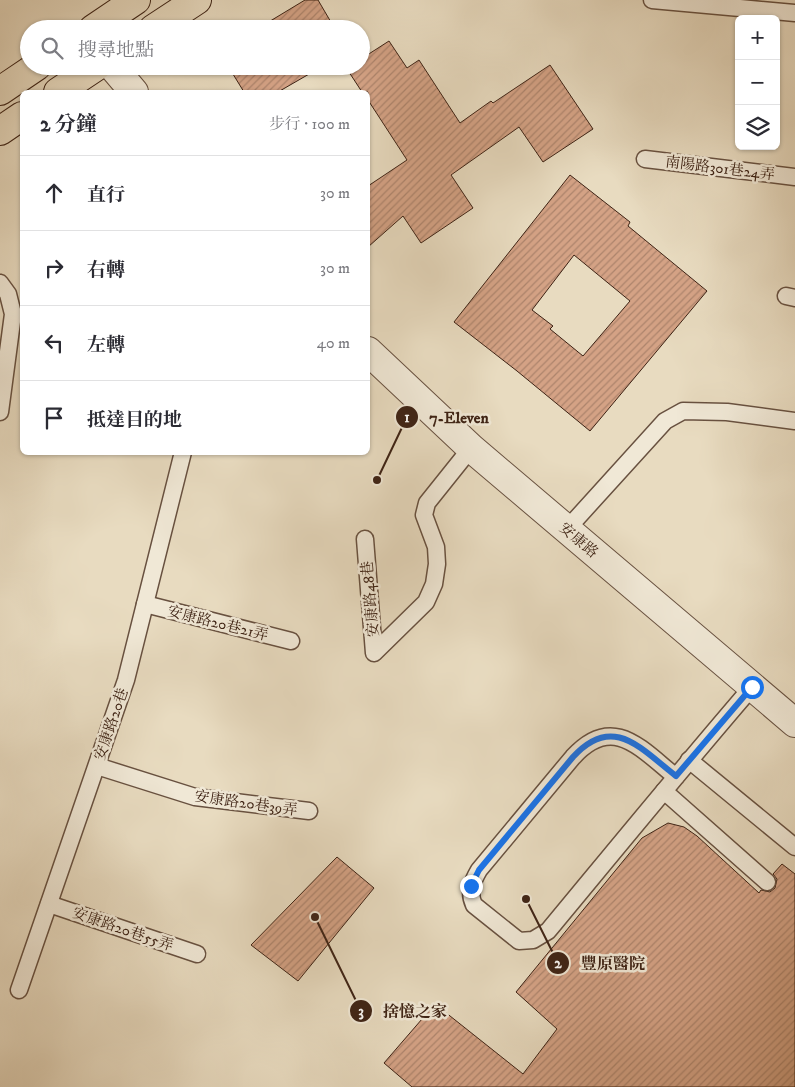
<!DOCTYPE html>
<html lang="zh-TW">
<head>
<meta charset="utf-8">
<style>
	:root { --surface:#fff; --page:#f2f2f3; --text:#2b2b33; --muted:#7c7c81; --line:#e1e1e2 }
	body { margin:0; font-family:"IM FELL DW Pica","Noto Serif TC",serif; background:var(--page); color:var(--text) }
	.controls { position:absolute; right:15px; top:15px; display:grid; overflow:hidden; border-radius:8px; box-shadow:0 1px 4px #0004 }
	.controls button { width:45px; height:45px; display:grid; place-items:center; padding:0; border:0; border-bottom:1px solid var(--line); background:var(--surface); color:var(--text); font:25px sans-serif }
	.stop { position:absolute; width:15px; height:15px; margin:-11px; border:4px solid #1a73e8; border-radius:50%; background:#fff }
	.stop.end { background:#1a73e8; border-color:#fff; box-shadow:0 1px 5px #0008 }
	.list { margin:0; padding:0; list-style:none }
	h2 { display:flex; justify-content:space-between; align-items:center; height:65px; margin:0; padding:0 20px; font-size:21px }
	h2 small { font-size:16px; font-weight:400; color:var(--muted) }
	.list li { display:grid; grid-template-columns:32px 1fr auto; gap:15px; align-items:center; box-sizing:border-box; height:75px; padding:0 20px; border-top:1px solid var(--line) }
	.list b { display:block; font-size:19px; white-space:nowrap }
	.list em { font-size:16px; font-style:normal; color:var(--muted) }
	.icon { flex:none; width:28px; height:28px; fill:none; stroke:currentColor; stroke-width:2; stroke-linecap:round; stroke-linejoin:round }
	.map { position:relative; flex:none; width:795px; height:1087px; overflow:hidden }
	.search { position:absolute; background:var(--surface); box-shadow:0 1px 4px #0004; left:20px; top:20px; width:350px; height:55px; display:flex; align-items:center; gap:12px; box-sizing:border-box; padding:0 18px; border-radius:28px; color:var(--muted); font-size:19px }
	.panel { position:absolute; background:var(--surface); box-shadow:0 1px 4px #0004; left:20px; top:90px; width:350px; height:365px; border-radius:8px }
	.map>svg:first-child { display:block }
	.building { fill:url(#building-hatch); stroke:#3e2315; fill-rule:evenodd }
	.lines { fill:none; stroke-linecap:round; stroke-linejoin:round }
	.lane-casing { stroke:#685140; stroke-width:19 }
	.street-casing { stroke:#685140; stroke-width:30 }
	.primary-casing { stroke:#3e2315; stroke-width:30 }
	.lane { stroke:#f0e8d6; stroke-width:16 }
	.street { stroke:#f0e8d6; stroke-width:28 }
	.primary { stroke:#e8dbc0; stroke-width:28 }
	.route { stroke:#1a73e8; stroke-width:6 }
	.labels { text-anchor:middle; stroke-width:5; stroke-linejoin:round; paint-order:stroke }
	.street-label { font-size:15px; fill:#3e2315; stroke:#f0e8d6 }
	.leader { fill:none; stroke:#3e2315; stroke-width:2 }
	.callout-dot { fill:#3e2315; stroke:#f0e8d6; stroke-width:2 }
	.mark-label { font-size:15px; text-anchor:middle; font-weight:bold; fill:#fff }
	.callout-label { font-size:16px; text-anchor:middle; font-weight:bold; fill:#3e2315; stroke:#f0e8d6; stroke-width:5; stroke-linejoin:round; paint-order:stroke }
</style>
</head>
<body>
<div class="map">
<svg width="795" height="1087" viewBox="0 0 795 1087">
	<defs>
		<pattern id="building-hatch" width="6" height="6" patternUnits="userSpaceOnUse" patternTransform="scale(1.25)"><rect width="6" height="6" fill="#d4a285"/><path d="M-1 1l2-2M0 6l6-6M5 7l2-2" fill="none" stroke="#ad846c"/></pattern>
	</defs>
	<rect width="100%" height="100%" fill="#e8dbc0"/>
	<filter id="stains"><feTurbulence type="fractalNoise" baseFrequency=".004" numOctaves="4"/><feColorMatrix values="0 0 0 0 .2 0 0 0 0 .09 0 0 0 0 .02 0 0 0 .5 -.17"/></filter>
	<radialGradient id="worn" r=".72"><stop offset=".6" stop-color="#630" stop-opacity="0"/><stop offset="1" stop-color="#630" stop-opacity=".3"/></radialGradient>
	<g class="building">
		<path d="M305 0H318L335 29H257Z"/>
		<path d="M389 41 407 68 419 60 460 123 491 101 493 103 550 65 593 129 543 162 519 127 451 175 473 208 421 243 403 216 368 247V186L407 160 368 100V92H362L347 69 350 66H361V59Z"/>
		<path d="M228 66H323L278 92H244Z"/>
		<path d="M570 175 630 222 628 226 707 291 590 431 517 371 454 322ZM574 255 630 301 583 356 550 329 553 326 532 310Z"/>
		<path d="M668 823 684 827 697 836 759 893 761 890 770 892 775 888 777 879 773 874 782 864 795 874V1087H412L384 1063 435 1004 523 1074 557 1029 516 992 642 838Z"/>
		<path d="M337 857 374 888 298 981 251 945Z"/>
	</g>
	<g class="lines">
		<defs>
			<g id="lane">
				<path d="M652 0 795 13"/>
				<path d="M645 159 795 177"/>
				<path d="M0 283 8 294 13 314 0 412"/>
				<path d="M786 296 795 298"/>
				<path d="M567 529 665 421 683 411 727 412 795 421"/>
				<path d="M365 539 374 653 426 602 434 584 437 564 436 547 424 515 427 503 471 448"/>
				<path d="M145 604 291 641"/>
				<path d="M689 760 795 847"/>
				<path d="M97 766 195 797 309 811"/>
				<path d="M676 777C641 749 613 713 573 757L479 870C472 882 468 892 474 905L519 941 533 940 548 931C616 849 683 767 752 687"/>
				<path d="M664 791 767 882"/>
				<path d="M49 904 197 954"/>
				<path d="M19 990 126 680 183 452"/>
			</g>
			<g id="street">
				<path d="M112 66 134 92"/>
				<path d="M368 351 471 448 795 723"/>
			</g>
			<g id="primary">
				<path d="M93 29 136 0"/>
				<path d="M153 29 197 0"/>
				<path d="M0 91 37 66"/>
				<path d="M58 92 97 66"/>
				<path d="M0 131 22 116"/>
			</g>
		</defs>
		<use href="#lane" class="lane-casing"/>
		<use href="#street" class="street-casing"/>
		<use href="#primary" class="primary-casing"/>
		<use href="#lane" class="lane"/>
		<use href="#street" class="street"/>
		<use href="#primary" class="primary"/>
	</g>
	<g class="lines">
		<path class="route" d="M471 886 479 870 573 757C613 713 641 749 676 776L752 687"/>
	</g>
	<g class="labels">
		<g class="street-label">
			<text transform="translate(720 168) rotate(7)" y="5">南陽路301巷24弄</text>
			<text transform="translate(579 540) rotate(40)" y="5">安康路</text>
			<text transform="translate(370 599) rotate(-95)" y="5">安康路48巷</text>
			<text transform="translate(218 623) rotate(14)" y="5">安康路20巷21弄</text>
			<text transform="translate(111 724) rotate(-71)" y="5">安康路20巷</text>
			<text transform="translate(246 803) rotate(8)" y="5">安康路20巷39弄</text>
			<text transform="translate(123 929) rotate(19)" y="5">安康路20巷55弄</text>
		</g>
	</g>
	<path class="leader" d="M377 480L407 417M526 899L558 963M315 917L361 1011"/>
	<g class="callout-dot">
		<circle cx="377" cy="480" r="5"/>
		<circle cx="526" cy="899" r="5"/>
		<circle cx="315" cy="917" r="5"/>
		<circle cx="407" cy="417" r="12"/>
		<circle cx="558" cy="963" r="12"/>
		<circle cx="361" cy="1011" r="12"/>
	</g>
	<g class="mark-label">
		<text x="407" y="422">1</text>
		<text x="558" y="968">2</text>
		<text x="361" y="1016">3</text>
	</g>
	<g class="callout-label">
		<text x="459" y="423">7-Eleven</text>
		<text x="613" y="969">豐原醫院</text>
		<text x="415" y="1017">捨憶之家</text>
	</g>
	<rect width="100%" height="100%" filter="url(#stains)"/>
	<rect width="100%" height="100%" fill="url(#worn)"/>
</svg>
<div class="controls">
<button>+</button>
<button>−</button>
<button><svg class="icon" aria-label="layers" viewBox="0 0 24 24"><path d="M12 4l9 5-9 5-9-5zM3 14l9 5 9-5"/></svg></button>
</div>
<div class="stop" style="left:752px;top:687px"></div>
<div class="stop end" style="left:471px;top:886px"></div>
<div class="search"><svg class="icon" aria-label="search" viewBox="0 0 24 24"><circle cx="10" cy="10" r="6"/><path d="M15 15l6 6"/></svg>搜尋地點</div>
<section class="panel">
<h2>2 分鐘<small>步行 · 100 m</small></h2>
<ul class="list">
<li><svg class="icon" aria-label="ahead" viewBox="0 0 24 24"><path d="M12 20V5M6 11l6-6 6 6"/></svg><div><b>直行</b></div><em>30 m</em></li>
<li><svg class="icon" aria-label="right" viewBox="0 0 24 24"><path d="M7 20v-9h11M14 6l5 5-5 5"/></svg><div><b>右轉</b></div><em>30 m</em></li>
<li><svg class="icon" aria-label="left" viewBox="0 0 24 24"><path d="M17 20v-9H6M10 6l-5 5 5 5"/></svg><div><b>左轉</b></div><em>40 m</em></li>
<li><svg class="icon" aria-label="arrive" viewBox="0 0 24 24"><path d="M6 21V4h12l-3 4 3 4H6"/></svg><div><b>抵達目的地</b></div></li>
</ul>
</section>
</div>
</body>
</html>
